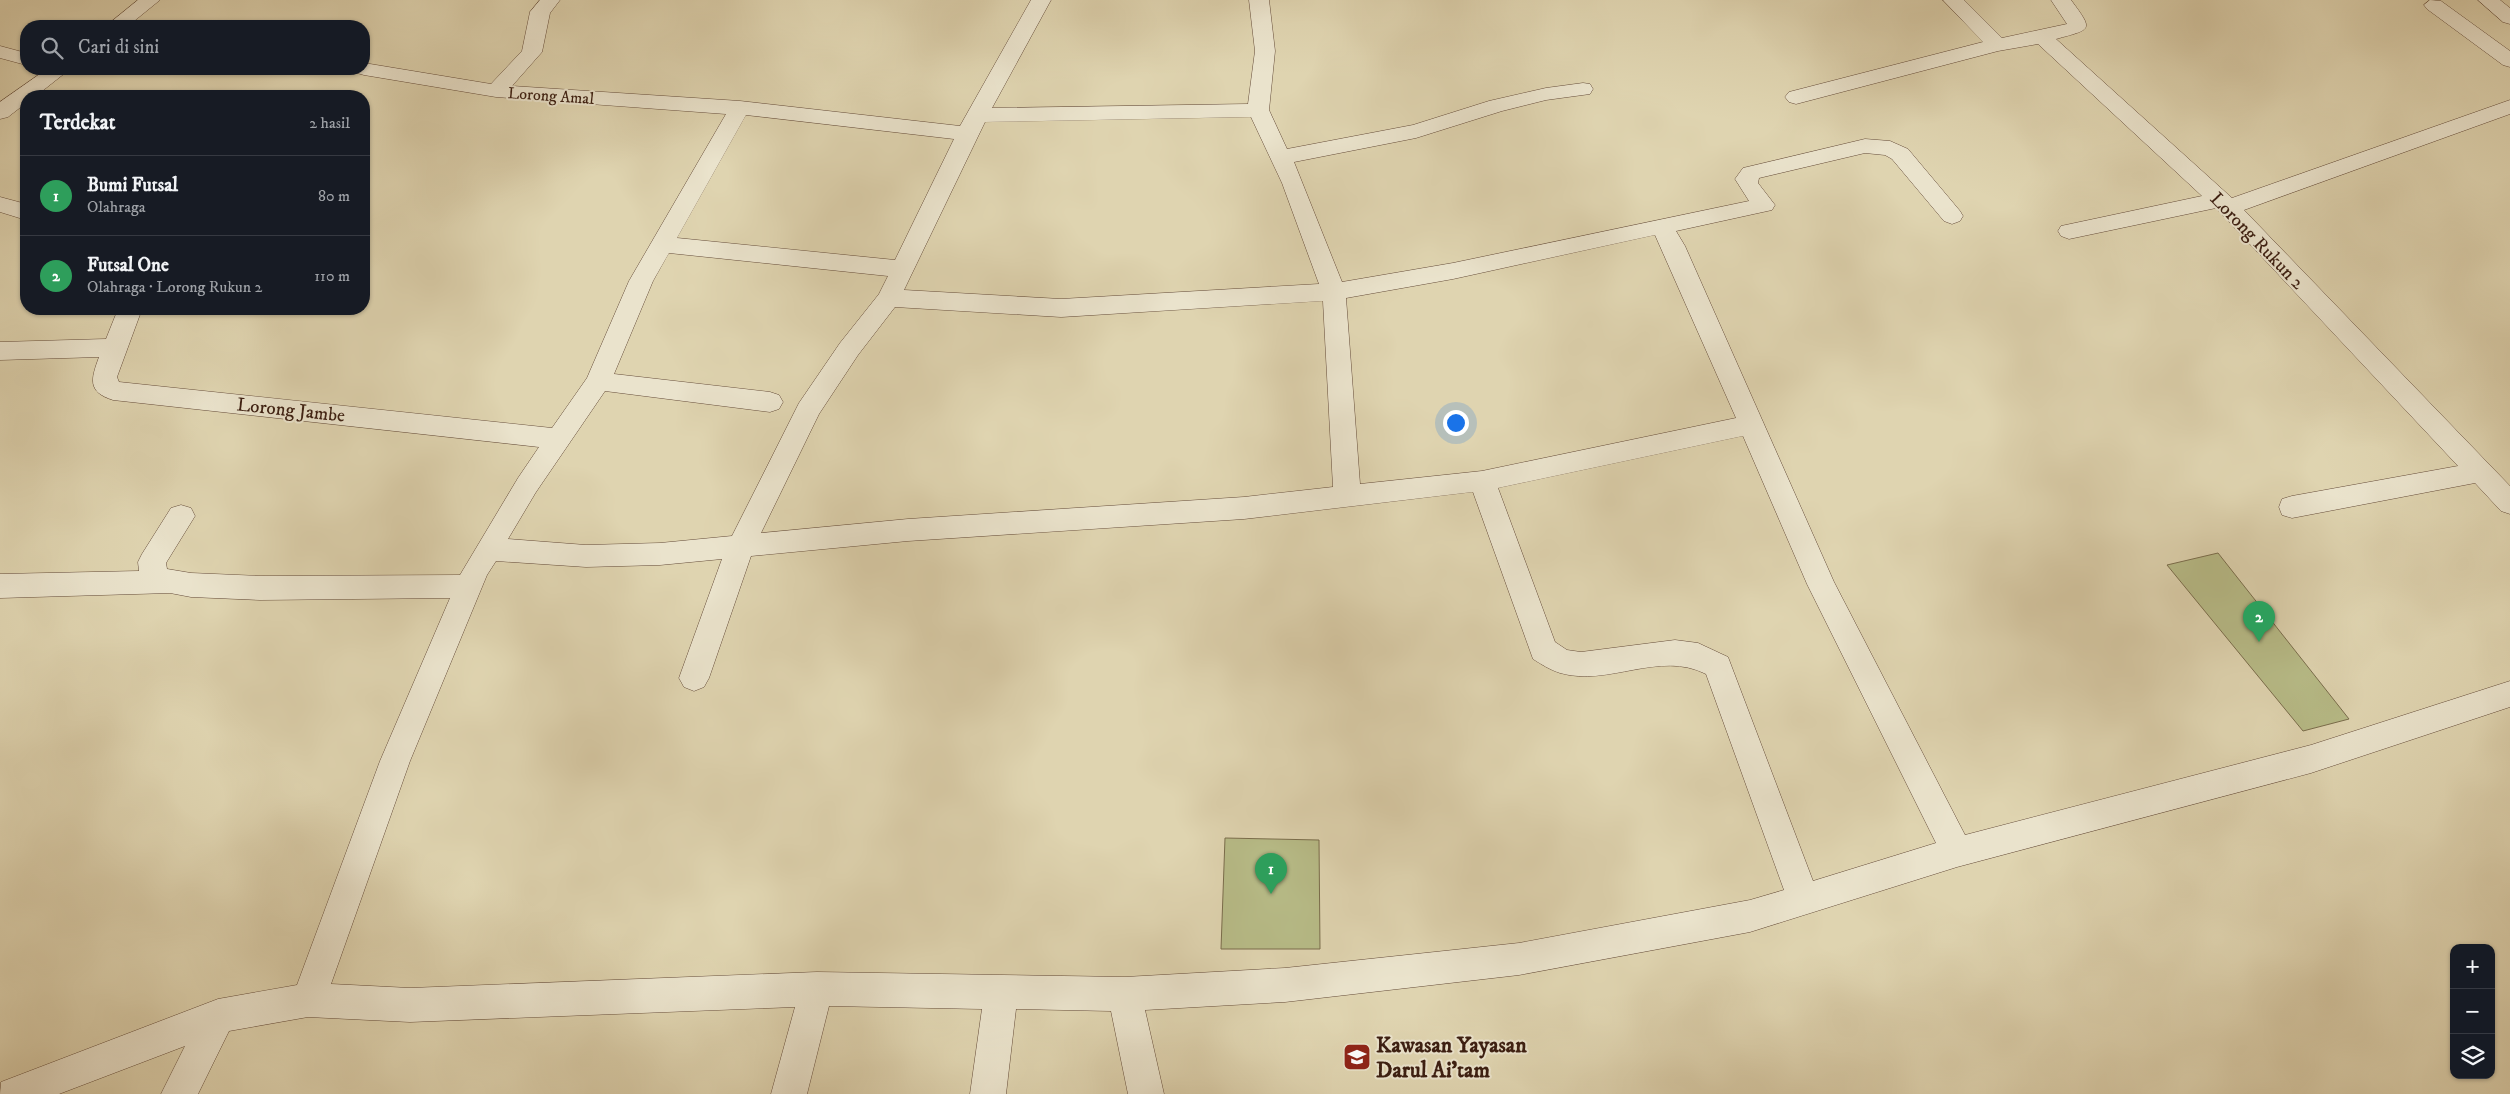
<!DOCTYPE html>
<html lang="id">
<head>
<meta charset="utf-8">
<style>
	:root { --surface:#171b24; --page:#242831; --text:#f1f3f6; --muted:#9ea1a6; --line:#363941; --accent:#7c3aed }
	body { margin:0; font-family:"IM FELL DW Pica",serif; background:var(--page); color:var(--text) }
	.controls { position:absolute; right:15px; bottom:15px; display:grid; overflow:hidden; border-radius:10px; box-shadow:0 1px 4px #0004 }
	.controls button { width:45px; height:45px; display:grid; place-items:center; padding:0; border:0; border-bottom:1px solid var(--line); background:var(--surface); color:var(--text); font:25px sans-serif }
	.you { position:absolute; left:1455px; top:422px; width:18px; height:18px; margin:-12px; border:4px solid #fff; border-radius:50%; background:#1a73e8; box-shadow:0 0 0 8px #1a73e833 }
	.badge { display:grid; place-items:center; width:32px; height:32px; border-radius:50%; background:var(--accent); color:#fff; font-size:16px; font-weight:700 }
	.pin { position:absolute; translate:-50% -41px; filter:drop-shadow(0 1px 2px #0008) }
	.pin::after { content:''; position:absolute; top:26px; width:18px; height:15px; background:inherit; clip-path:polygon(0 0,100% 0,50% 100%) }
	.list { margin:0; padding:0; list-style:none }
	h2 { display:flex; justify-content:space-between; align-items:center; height:65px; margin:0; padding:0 20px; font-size:21px }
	h2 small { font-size:16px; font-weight:400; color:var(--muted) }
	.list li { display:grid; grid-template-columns:32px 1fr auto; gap:15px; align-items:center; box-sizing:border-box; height:80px; padding:0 20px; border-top:1px solid var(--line) }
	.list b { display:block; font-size:19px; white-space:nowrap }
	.list p { margin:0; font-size:16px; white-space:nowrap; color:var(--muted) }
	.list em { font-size:16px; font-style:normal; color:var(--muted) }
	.icon { flex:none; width:28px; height:28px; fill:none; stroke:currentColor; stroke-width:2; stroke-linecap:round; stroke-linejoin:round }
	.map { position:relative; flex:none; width:2510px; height:1094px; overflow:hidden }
	.search { position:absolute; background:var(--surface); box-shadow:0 1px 4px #0004; left:20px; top:20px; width:350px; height:55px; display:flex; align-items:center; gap:12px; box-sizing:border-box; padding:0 18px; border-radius:20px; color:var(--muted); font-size:19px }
	.panel { position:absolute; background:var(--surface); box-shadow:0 1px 4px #0004; left:20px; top:90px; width:350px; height:225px; border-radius:20px }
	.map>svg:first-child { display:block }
	.green { fill:#b7bb87; stroke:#7a6d4c }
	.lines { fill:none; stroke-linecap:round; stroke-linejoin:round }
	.minor-casing { stroke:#654c3a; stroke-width:1 }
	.tertiary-casing { stroke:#654c3a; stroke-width:1 }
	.minor { fill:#eae3cc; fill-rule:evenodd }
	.tertiary { fill:#eae3cc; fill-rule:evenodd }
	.labels { text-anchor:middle; stroke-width:4; stroke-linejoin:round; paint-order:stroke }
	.far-street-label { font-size:16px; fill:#3c1f12; stroke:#eae3cc }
	.street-label { font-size:19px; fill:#3c1f12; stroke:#eae3cc }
	.near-poi-label { font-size:22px; font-weight:bold; fill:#3c1f12; stroke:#eae3cc; text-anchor:start }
</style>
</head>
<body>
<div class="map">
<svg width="2510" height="1094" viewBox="0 0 2510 1094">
	<rect width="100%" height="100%" fill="#dfd4b0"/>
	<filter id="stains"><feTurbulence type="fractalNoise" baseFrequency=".004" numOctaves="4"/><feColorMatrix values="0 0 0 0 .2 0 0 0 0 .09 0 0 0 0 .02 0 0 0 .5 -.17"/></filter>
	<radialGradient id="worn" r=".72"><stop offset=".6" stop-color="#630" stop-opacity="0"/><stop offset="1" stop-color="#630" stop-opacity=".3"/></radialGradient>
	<g class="green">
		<path d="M2218 553 2349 719 2303 731 2167 565Z"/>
		<path d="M1225 838 1319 840 1320 949H1221Z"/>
	</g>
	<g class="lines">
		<defs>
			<g id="minor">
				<path d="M540 0H560L550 13 542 52 512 86 740 101 960 126 1031 0H1051L992 108 1248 104 1255 51 1249 0H1269L1275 51 1269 110 1287 149 1413 125 1489 101 1546 88 1583 83 1590 84 1593 89 1590 94 1546 100 1502 111 1416 138 1294 162 1342 282 1453 263 1749 201 1735 179 1743 168 1865 139 1890 141 1908 149 1960 211 1963 216 1960 221 1952 224 1944 221 1892 159 1885 155 1865 153 1759 178 1758 183 1775 205 1772 210 1676 231 1685 246 1834 582 1965 835 2311 745 2510 681V707L2311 773 1957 867 1750 932 1519 975 1285 1002 1145 1010 1164 1094H1128L1111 1011 1016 1009 1006 1094H970L982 1009 829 1006 807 1094H771L795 1007 410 1022 308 1017 229 1031 198 1094H161L185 1046 59 1094H0L1 1082 218 999 297 985 380 761 450 598 260 600 191 597 170 593 0 598V574L139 571 138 562 142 554 171 508 181 505 191 508 195 516 166 563 167 569 191 573 260 576 460 575 518 478 539 447 113 400C87 392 91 379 99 357L0 360V342L106 339 118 309H142L117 377 119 382 552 428 587 378 629 281 726 114 496 97 364 75 357 73 354 69H364V63L491 84 522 51 530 12ZM746 115 954 139 895 260 677 238ZM1251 117 1282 183 1319 284 1061 299 904 290 985 122ZM1655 235 1736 418 1482 471 1360 484 1346 298 1453 279ZM669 253 888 276 879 294 840 343 799 403 732 536 660 543 586 545 508 539 536 492 605 391 770 412 779 409 783 402 779 395 770 392 614 374 653 281ZM1323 301 1333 487 1244 497 908 519 761 533 819 414 858 355 895 307 1061 317ZM1743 436 1807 584 1936 843 1813 881 1728 657 1698 643 1675 640 1581 652 1567 650 1555 642 1498 488ZM1473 492 1533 659C1541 664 1550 670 1560 673 1609 687 1659 650 1706 674L1784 890 1750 900 1519 943 1285 968 1125 977 817 972 410 988 331 984 410 761 487 575 496 561 586 567 660 565 722 559 679 678 684 687 694 691 704 687 709 678 751 556 908 541 1244 519Z"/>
				<path d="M1943 0H1964L2002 38 2067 24 2051 0H2071C2094 31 2092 29 2056 39L2232 198 2510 100V114L2244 210 2510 486V514L2501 511 2475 483 2292 518 2282 515 2279 507 2282 499 2292 496 2458 466 2216 208 2069 239 2061 236 2058 231 2061 226 2202 196 2038 44 1998 51 1796 104 1789 102 1785 97 1789 92 1983 42Z"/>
				<path d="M2430 0 2441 1 2510 51V67L2503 65 2427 9 2424 5Z"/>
				<path d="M2478 0H2500L2510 8V24L2503 22Z"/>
				<path d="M0 46 26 53V65L0 58Z"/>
				<path d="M0 197 26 204V220L0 212Z"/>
			</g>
			<g id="tertiary">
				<path d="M138 0H160L128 26H106Z"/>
				<path d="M47 69H70L36 96H26V103L8 117 0 119V102Z"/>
			</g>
		</defs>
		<use href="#minor" class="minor-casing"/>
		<use href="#tertiary" class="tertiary-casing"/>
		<use href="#minor" class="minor"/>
		<use href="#tertiary" class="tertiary"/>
	</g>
	<defs>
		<symbol id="school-square" viewBox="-11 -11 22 22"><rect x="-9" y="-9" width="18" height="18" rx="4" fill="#8f2418" stroke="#eae3cc"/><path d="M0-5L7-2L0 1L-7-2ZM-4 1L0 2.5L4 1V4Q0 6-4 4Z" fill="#fff"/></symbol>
	</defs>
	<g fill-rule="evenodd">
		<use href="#school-square" x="1341" y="1041" width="32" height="32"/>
	</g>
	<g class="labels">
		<g class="far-street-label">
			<text transform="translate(551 95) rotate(4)" y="6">Lorong Amal</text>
		</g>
		<g class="street-label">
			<text transform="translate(2258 240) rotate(46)" y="7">Lorong Rukun 2</text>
			<text transform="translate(291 409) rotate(6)" y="7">Lorong Jambe</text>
		</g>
		<g class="near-poi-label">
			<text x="1376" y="1052">Kawasan Yayasan<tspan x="1376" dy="25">Darul Ai'tam</tspan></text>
		</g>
	</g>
	<rect width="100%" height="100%" filter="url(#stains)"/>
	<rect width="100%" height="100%" fill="url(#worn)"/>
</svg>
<div class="controls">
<button>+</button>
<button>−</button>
<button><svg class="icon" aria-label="layers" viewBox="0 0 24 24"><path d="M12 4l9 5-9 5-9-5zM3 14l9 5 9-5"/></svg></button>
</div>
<div class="you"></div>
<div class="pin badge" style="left:1271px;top:894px;background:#2e9e5b">1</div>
<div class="pin badge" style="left:2259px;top:642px;background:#2e9e5b">2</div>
<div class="search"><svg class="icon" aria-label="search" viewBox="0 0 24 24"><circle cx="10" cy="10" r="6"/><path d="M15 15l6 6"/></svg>Cari di sini</div>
<section class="panel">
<h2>Terdekat<small>2 hasil</small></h2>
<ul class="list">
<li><span class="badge" style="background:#2e9e5b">1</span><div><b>Bumi Futsal</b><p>Olahraga</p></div><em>80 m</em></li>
<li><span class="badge" style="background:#2e9e5b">2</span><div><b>Futsal One</b><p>Olahraga · Lorong Rukun 2</p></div><em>110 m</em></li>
</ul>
</section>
</div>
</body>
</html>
